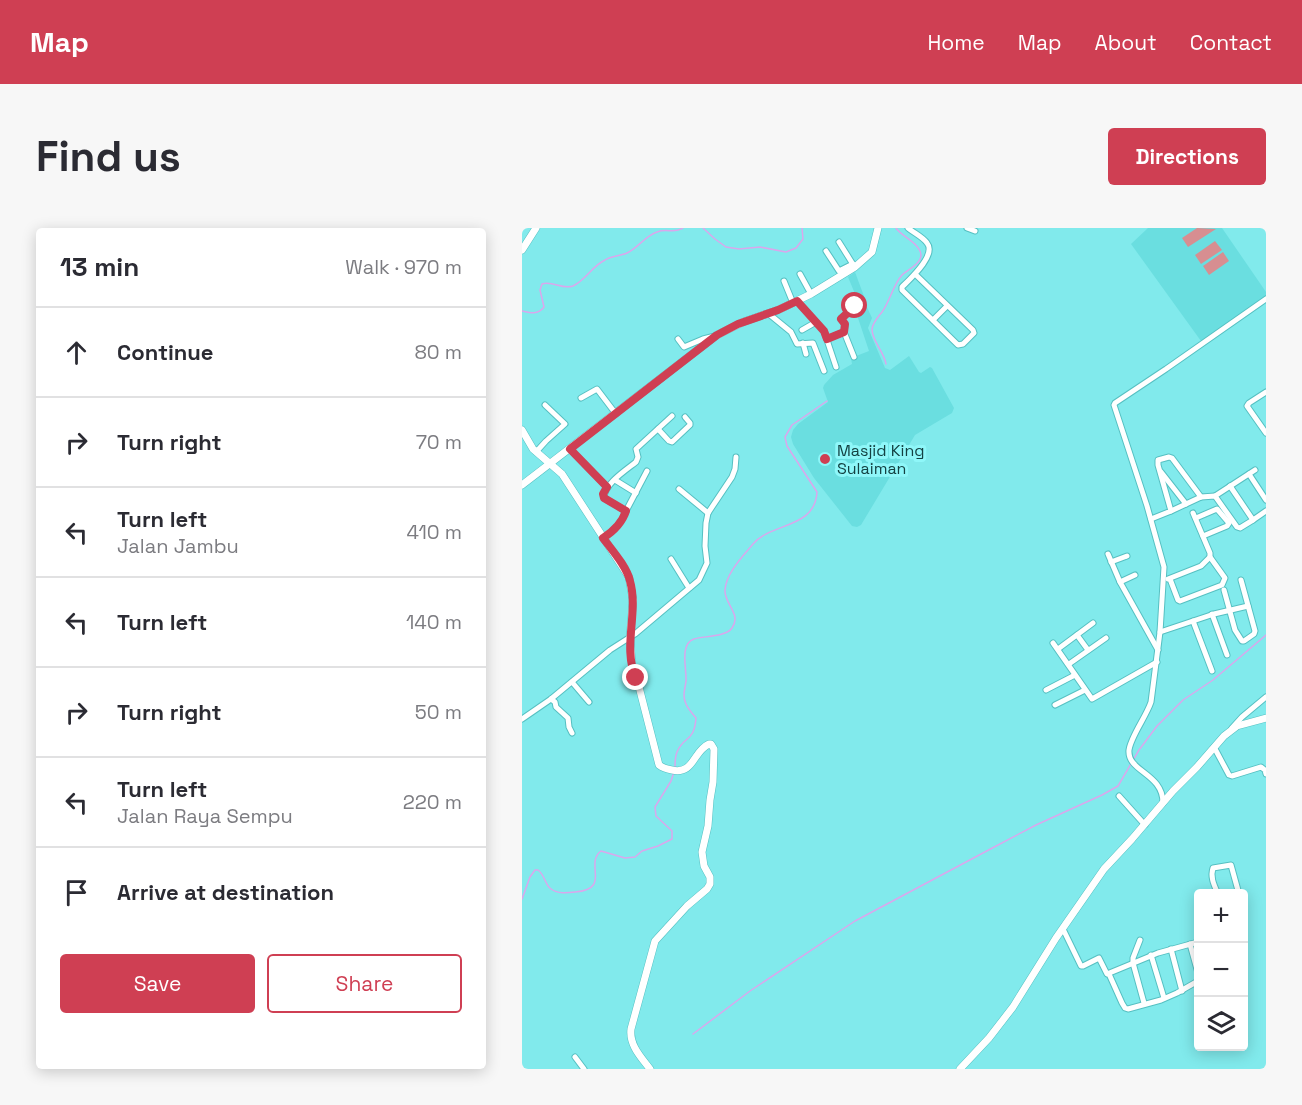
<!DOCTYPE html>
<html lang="en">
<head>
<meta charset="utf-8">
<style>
	:root { --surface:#fff; --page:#f7f7f7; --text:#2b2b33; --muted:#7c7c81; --line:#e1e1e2; --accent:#cf3f53 }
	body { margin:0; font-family:"Space Grotesk",sans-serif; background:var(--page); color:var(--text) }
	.controls { position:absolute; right:18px; bottom:18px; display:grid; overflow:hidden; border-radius:6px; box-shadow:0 3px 15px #0003 }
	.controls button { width:54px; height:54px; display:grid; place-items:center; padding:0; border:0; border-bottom:2px solid var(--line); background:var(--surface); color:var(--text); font:30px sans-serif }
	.stop { position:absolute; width:18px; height:18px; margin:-14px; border:4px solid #cf3f53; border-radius:50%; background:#fff }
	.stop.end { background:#cf3f53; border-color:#fff; box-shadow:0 2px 6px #0008 }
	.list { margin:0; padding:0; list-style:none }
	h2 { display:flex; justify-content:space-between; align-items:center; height:78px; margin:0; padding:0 24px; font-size:26px }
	h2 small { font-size:20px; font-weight:400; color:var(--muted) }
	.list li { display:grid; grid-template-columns:39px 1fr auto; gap:18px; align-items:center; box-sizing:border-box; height:90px; padding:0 24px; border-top:2px solid var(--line) }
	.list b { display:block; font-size:22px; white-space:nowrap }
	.list p { margin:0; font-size:20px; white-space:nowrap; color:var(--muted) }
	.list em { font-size:20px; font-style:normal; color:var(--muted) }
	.actions { display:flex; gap:12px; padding:18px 24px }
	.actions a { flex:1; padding:14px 0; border:2px solid var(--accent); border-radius:6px; text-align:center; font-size:21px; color:var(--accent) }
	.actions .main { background:var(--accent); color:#fff }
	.icon { flex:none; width:33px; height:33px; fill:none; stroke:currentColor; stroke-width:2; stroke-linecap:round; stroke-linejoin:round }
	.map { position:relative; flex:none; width:744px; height:841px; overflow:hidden; border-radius:6px }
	header { display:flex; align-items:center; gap:36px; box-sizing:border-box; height:84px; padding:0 30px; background:var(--accent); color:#fff }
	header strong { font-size:28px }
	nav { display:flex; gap:33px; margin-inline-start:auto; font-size:21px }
	.intro { display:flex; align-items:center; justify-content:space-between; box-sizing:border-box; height:144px; padding:0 36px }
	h1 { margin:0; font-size:42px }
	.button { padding:15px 27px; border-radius:6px; background:var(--accent); color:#fff; font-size:21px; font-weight:700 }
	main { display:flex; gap:36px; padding:0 36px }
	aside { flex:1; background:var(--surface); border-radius:6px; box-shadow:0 3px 15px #0003 }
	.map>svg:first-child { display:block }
	.built { fill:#6adee0 }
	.green { fill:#d78e91 }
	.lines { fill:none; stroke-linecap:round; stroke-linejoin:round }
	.stream { stroke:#daa7ec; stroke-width:1.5 }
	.minor-casing { stroke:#56c0c2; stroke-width:7 }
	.tertiary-casing { stroke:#56c0c2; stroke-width:8 }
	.minor { stroke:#fff; stroke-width:5 }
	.tertiary { stroke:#fff; stroke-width:7 }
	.route { stroke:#cf3f53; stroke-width:8 }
	.poi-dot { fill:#cf3f53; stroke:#8ff7f9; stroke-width:2 }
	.labels { text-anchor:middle; stroke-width:6; stroke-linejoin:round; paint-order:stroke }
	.poi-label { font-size:16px; fill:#144142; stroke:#8ff7f9; text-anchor:start }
</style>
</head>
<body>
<header>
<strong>Map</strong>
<nav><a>Home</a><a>Map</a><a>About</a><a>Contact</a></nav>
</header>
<div class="intro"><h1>Find us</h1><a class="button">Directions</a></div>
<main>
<aside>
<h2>13 min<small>Walk · 970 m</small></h2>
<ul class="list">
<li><svg class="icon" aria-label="ahead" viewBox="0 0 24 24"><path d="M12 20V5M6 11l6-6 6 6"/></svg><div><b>Continue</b></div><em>80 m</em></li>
<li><svg class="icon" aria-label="right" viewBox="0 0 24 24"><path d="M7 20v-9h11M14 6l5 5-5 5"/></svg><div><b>Turn right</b></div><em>70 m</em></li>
<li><svg class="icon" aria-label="left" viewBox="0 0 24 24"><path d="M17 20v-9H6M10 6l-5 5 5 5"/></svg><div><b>Turn left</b><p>Jalan Jambu</p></div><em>410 m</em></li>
<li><svg class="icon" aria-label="left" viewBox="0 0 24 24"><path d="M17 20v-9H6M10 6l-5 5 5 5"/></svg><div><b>Turn left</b></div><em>140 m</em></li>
<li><svg class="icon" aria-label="right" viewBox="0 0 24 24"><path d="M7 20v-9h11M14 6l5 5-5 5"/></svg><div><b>Turn right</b></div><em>50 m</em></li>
<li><svg class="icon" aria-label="left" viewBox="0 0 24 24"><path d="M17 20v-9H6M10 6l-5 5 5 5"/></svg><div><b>Turn left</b><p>Jalan Raya Sempu</p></div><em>220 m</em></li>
<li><svg class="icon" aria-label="arrive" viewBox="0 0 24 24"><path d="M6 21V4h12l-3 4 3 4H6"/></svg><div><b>Arrive at destination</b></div></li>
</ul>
<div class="actions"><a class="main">Save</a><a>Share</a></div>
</aside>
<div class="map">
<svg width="744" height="841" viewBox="0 0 744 841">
	<rect width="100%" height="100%" fill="#81eaec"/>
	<g class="built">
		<path d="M626 0H700L744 64V68L679 113 609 16Z"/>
		<path d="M333 44 343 71 342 73 350 90 346 100 363 140 368 142 387 128 397 144 399 145 408 139 410 140 432 180 430 185 393 207 339 297 335 299 330 298 292 250 271 216 269 209 271 202 276 196 306 174 301 160 302 157 311 147 330 136 329 130 347 123 336 90 333 75 336 73 326 49Z"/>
	</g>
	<g class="green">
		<path d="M675 0 694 1 666 19 660 10Z"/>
		<path d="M693 13 700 22 679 36 673 27Z"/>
		<path d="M701 24 707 33 687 47 681 38Z"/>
	</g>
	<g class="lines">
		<g class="stream">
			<path d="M181 0 193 11 204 19 217 21 238 19 264 24 274 20 281 11 280 0"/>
			<path d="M0 83C8 85 16 87 22 79L18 62 20 56C30 52 40 62 51 58 64 52 70 38 83 32 89 28 98 28 105 25 116 20 123 8 135 4 145 0 152 6 161 0"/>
			<path d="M364 136C362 124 350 113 350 101 351 94 356 89 360 84 368 73 371 57 380 47 385 42 399 36 399 27 398 15 380 9 374 0"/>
			<path d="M153 539C153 534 153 529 155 524 162 507 172 515 174 490 171 486 166 481 164 476 160 467 163 462 164 453 165 442 157 416 172 411 181 408 204 409 210 400 220 386 202 376 203 362 204 345 221 328 231 316 250 294 293 301 295 264L265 218 263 209 270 197 305 173"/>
			<path d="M0 671 8 649 13 642H16C23 647 23 657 29 661 36 666 45 665 53 664 90 661 62 636 79 623L103 630 113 629 120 623 136 618 150 611V603L134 588 133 579 149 553 152 544"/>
			<path d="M171 806 228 763 333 693 476 617 514 597 580 567 596 558 617 522 635 498 661 472 691 452 744 407"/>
		</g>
		<defs>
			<g id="minor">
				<path d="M386 0C392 5 401 9 405 15 415 27 388 51 380 59V62L436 117 441 116 452 105 451 102 393 46"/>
				<path d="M445 0 453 3"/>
				<path d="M317 14 332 38"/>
				<path d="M304 23 317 43 331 36"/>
				<path d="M278 46 289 66"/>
				<path d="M262 53 271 75"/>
				<path d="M275 73 302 103 314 139"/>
				<path d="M247 86 269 104 275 116 291 115 302 143"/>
				<path d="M411 92 425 78"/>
				<path d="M280 102 294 94"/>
				<path d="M322 104 332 129"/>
				<path d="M156 111 162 119 181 111 193 108"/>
				<path d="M305 111 322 104 323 98 319 90 339 74"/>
				<path d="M281 115 284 126"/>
				<path d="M744 164 727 175 725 178 744 205"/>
				<path d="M59 170 75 161 94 186"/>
				<path d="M136 201 147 213 150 214 168 197V195L163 189"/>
				<path d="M48 221 85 259"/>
				<path d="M14 224 24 213 43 196 23 177"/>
				<path d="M125 243 104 283 82 270C82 256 104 242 114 234L116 229 114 221 150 188"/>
				<path d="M639 244 664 276"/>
				<path d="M727 246 744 272"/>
				<path d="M93 252 114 265"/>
				<path d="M157 261 186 285"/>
				<path d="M693 268 733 242"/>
				<path d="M649 283 679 269 693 268 715 299 718 300 731 292 708 258"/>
				<path d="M674 290 695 281 707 295 705 298 681 308"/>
				<path d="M629 291 649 283 636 237V232L647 229 650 230 679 269"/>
				<path d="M731 292 744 283"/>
				<path d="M81 310C92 303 100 295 104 283"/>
				<path d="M586 326 598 354 636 422"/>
				<path d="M149 331 167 360"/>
				<path d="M589 334 605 328"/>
				<path d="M646 351 679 338 688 329"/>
				<path d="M648 351 656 372 658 373 700 357 703 350 688 329V325L671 285"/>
				<path d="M598 354 613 347"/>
				<path d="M702 362 713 402 720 413H722L732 406 733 403 719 352"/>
				<path d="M690 386 705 427"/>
				<path d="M671 393 690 443"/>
				<path d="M638 404 692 386 726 378"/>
				<path d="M555 407 566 422"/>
				<path d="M531 415 570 471 635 434"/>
				<path d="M536 421 571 395"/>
				<path d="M547 436 584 410"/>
				<path d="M50 454 67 474"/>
				<path d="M524 462 553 447"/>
				<path d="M29 471 33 474 34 479 46 490 47 499 50 505"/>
				<path d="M533 477 563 462"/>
				<path d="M0 491 29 471 88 422 113 406 177 352 185 335 183 318 184 295 186 285 210 249 213 241 214 229"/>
				<path d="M710 500 720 489 744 469"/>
				<path d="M692 519 707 547 710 548 739 539 743 542 744 546"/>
				<path d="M597 568 623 597"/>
				<path d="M641 575C641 545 605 544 607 522 609 508 624 489 629 474L638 404 642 339 625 278 592 177 593 175 644 141 744 71"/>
				<path d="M696 666C692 657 688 649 691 640L709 637 717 666"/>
				<path d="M541 701 559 738H561L577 730 585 746 636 725 676 714"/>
				<path d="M618 712 611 730V735L622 775"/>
				<path d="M668 716 676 745"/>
				<path d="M649 721 660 763"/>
				<path d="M629 727 642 770"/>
				<path d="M587 746 600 775 603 780 606 781 639 772 655 765 676 753"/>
				<path d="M53 829 62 841"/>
			</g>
			<g id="tertiary">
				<path d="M0 22 14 0"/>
				<path d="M0 202 11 221 40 246 107 349 111 372 108 410 110 437 116 455 137 537C141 540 144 541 150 542 172 547 171 523 187 516H189L192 521 191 554 188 572 186 598 180 624 182 638 188 649V656L185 661 165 678 133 713 109 801C107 817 119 829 128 841"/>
				<path d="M0 257 195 107 221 94 256 82 289 66 333 39 350 24 356 0"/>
				<path d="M438 841 467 810 491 779 534 710 582 641 610 611 651 563 675 539 702 508 715 498 744 490"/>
			</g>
		</defs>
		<use href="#minor" class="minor-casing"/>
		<use href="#tertiary" class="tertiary-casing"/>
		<use href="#minor" class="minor"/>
		<use href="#tertiary" class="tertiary"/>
	</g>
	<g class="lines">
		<path class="route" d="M114 450C100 419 117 385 108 353 105 339 90 322 81 310 92 303 100 295 104 283L82 270 81 266 85 259 48 221 195 107 216 96 256 82 275 73 302 103 305 111 322 104 323 96 319 91 333 78"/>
	</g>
	<circle class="poi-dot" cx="303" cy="231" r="6"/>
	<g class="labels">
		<g class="poi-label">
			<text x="315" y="228">Masjid King<tspan x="315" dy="18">Sulaiman</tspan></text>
		</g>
	</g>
</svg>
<div class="controls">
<button>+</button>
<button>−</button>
<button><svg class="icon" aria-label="layers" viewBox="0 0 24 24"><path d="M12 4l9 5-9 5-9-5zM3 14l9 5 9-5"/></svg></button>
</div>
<div class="stop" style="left:333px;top:78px"></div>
<div class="stop end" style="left:114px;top:450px"></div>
</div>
</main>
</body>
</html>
